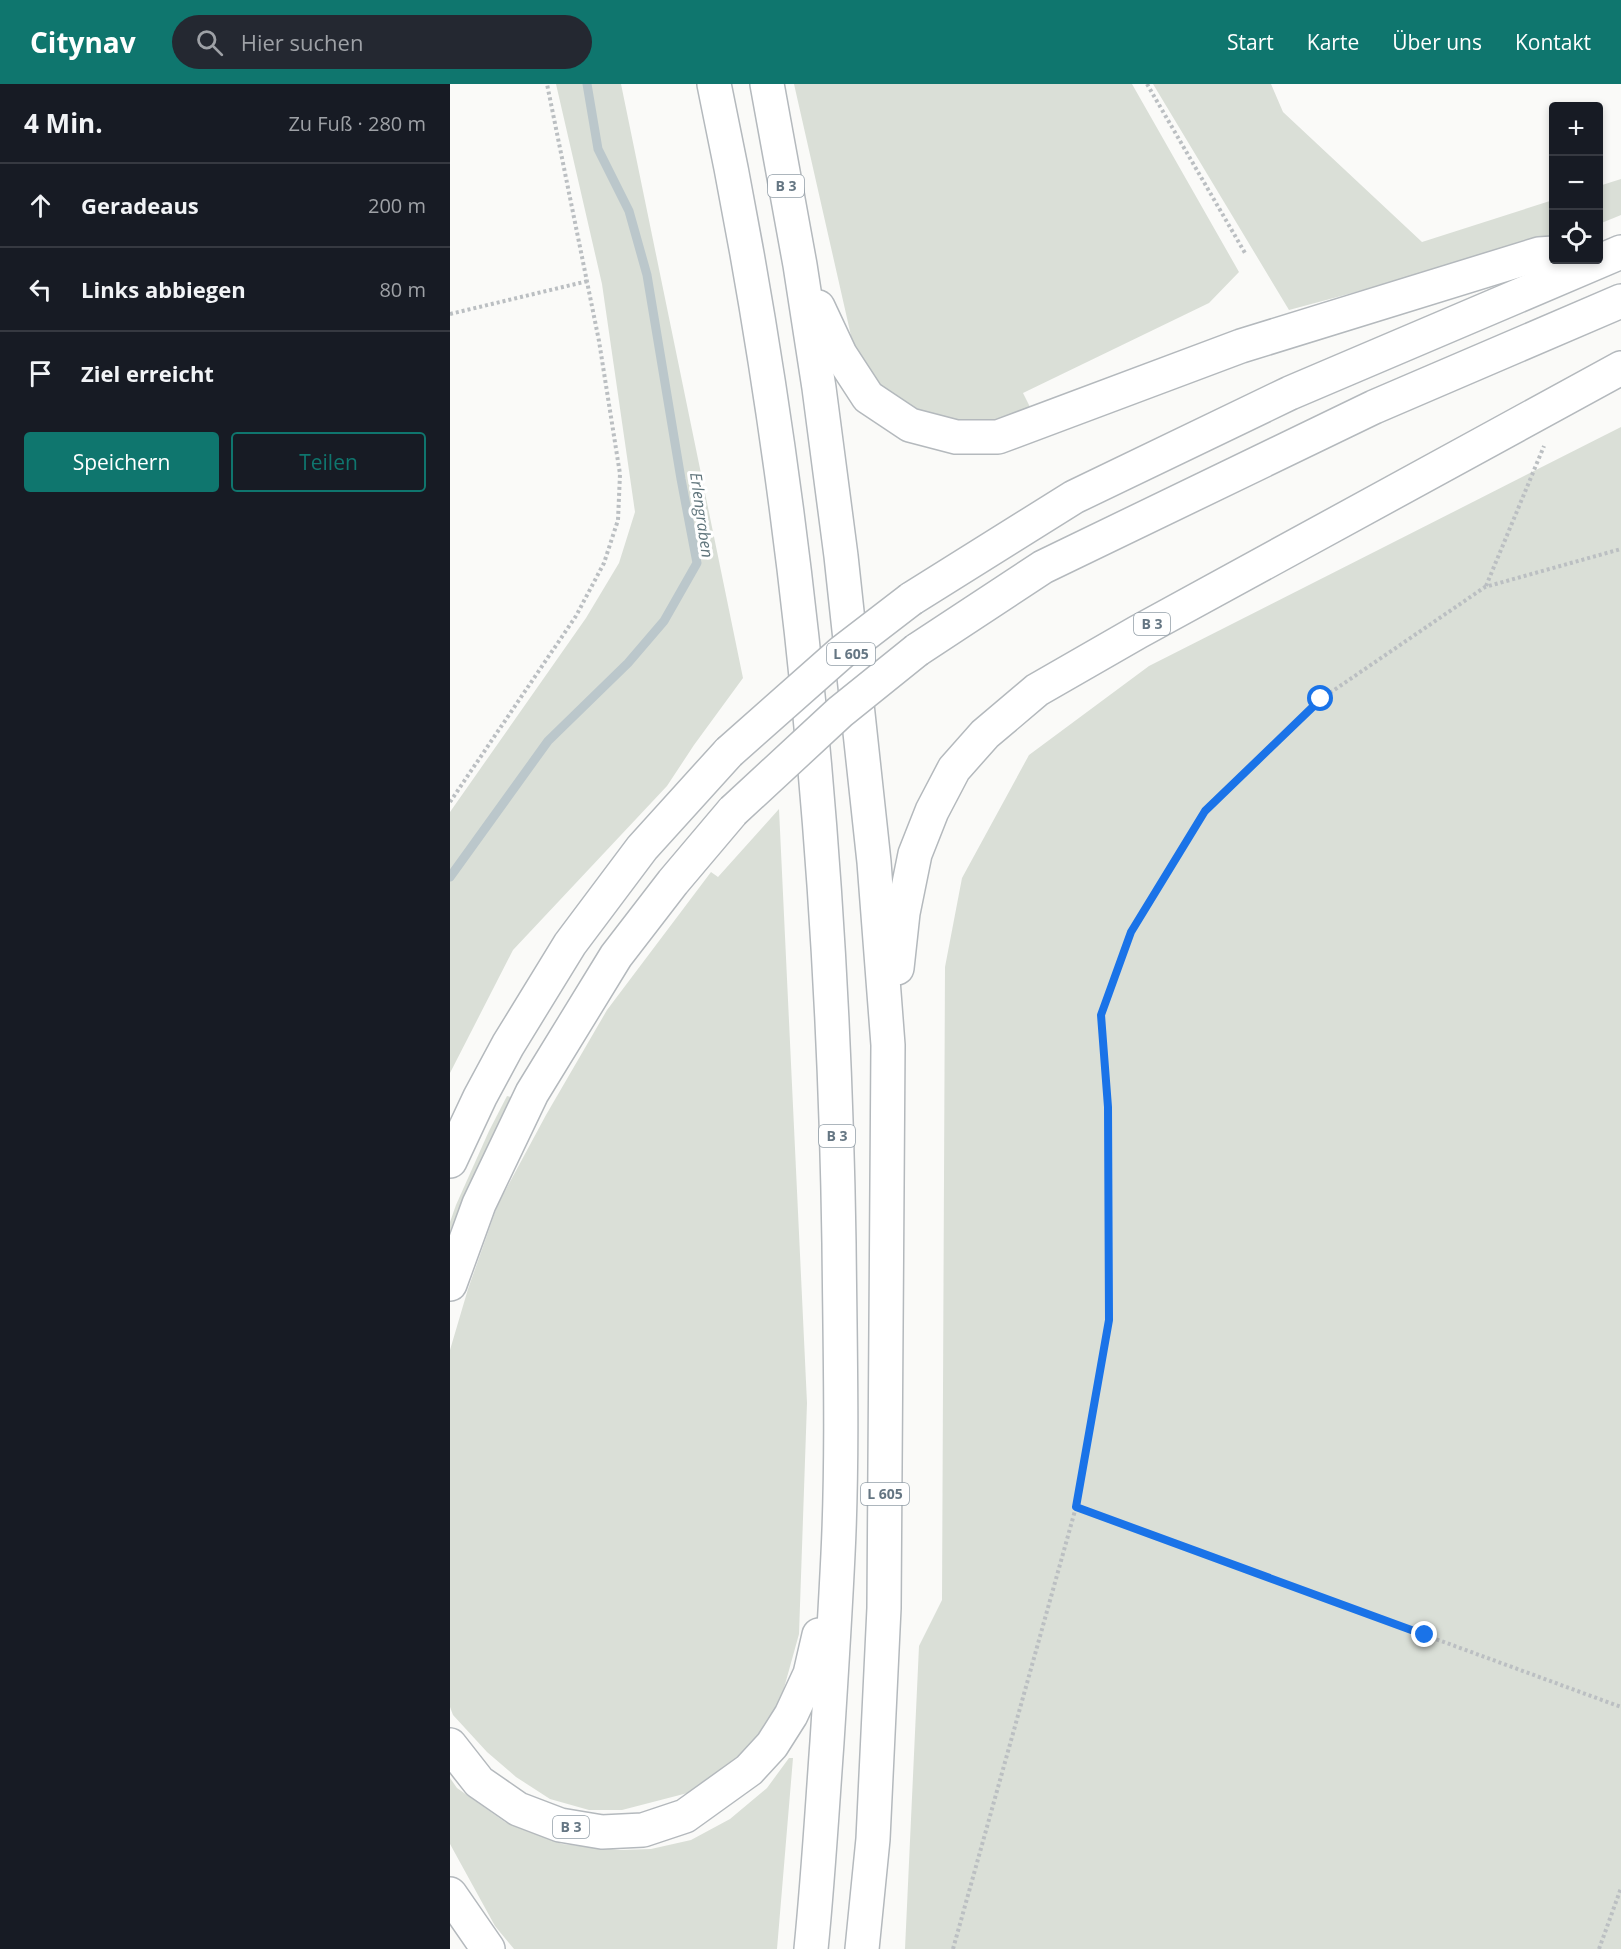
<!DOCTYPE html>
<html lang="de">
<head>
<meta charset="utf-8">
<style>
	:root { --surface:#171b24; --page:#242831; --text:#f1f3f6; --muted:#9ea1a6; --line:#363941; --accent:#0f766e }
	body { margin:0; font-family:"Open Sans",sans-serif; background:var(--page); color:var(--text) }
	.controls { position:absolute; right:18px; top:18px; display:grid; overflow:hidden; border-radius:6px; box-shadow:0 3px 9px #0003 }
	.controls button { width:54px; height:54px; display:grid; place-items:center; padding:0; border:0; border-bottom:2px solid var(--line); background:var(--surface); color:var(--text); font:30px sans-serif }
	.stop { position:absolute; width:18px; height:18px; margin:-14px; border:4px solid #1a73e8; border-radius:50%; background:#fff }
	.stop.end { background:#1a73e8; border-color:#fff; box-shadow:0 2px 6px #0008 }
	.list { margin:0; padding:0; list-style:none }
	h2 { display:flex; justify-content:space-between; align-items:center; height:78px; margin:0; padding:0 24px; font-size:26px }
	h2 small { font-size:20px; font-weight:400; color:var(--muted) }
	.list li { display:grid; grid-template-columns:39px 1fr auto; gap:18px; align-items:center; box-sizing:border-box; height:84px; padding:0 24px; border-top:2px solid var(--line) }
	.list b { display:block; font-size:22px; white-space:nowrap }
	.list em { font-size:20px; font-style:normal; color:var(--muted) }
	.actions { display:flex; gap:12px; padding:18px 24px }
	.actions a { flex:1; padding:14px 0; border:2px solid var(--accent); border-radius:6px; text-align:center; font-size:21px; color:var(--accent) }
	.actions .main { background:var(--accent); color:#fff }
	.icon { flex:none; width:33px; height:33px; fill:none; stroke:currentColor; stroke-width:2; stroke-linecap:round; stroke-linejoin:round }
	.map { position:relative; flex:none; width:1171px; height:1865px; overflow:hidden }
	header { display:flex; align-items:center; gap:36px; box-sizing:border-box; height:84px; padding:0 30px; background:var(--accent); color:#fff }
	header strong { font-size:28px }
	nav { display:flex; gap:33px; margin-inline-start:auto; font-size:21px }
	.search { width:420px; height:54px; background:var(--page); display:flex; align-items:center; gap:15px; box-sizing:border-box; padding:0 21px; border-radius:33px; color:var(--muted); font-size:22px }
	main { display:flex }
	aside { flex:1; background:var(--surface) }
	.map>svg:first-child { display:block }
	.green { fill:#dadfd7 }
	.lines { fill:none; stroke-linecap:round; stroke-linejoin:round }
	.stream { stroke:#bbc7cb; stroke-width:9 }
	.highway-casing { stroke:#b4b9bd; stroke-width:36 }
	.path { stroke:#bbbfc2; stroke-width:4; stroke-dasharray:3 3; stroke-linecap:butt }
	.highway { stroke:#fff; stroke-width:33 }
	.highway-bridge-casing { stroke:#b4b9bd; stroke-width:36; stroke-linecap:butt }
	.highway-bridge { stroke:#fff; stroke-width:33 }
	.route { stroke:#1a73e8; stroke-width:8 }
	.labels { text-anchor:middle; stroke-width:6; stroke-linejoin:round; paint-order:stroke }
	.shield { fill:#fff; stroke:#939fa8; stroke-width:1.5 }
	.shield-label { font-size:14px; font-weight:bold; fill:#657683 }
	.water-label { font-size:16px; font-style:italic; fill:#60757c; stroke:#fff }
</style>
</head>
<body>
<header>
<strong>Citynav</strong>
<div class="search"><svg class="icon" aria-label="search" viewBox="0 0 24 24"><circle cx="10" cy="10" r="6"/><path d="M15 15l6 6"/></svg>Hier suchen</div>
<nav><a>Start</a><a>Karte</a><a>Über uns</a><a>Kontakt</a></nav>
</header>
<main>
<aside>
<h2>4 Min.<small>Zu Fuß · 280 m</small></h2>
<ul class="list">
<li><svg class="icon" aria-label="ahead" viewBox="0 0 24 24"><path d="M12 20V5M6 11l6-6 6 6"/></svg><div><b>Geradeaus</b></div><em>200 m</em></li>
<li><svg class="icon" aria-label="left" viewBox="0 0 24 24"><path d="M17 20v-9H6M10 6l-5 5 5 5"/></svg><div><b>Links abbiegen</b></div><em>80 m</em></li>
<li><svg class="icon" aria-label="arrive" viewBox="0 0 24 24"><path d="M6 21V4h12l-3 4 3 4H6"/></svg><div><b>Ziel erreicht</b></div></li>
</ul>
<div class="actions"><a class="main">Speichern</a><a>Teilen</a></div>
</aside>
<div class="map">
<svg width="1171" height="1865" viewBox="0 0 1171 1865">
	<rect width="100%" height="100%" fill="#fafaf8"/>
	<g class="green">
		<path d="M106 0H171L293 594 244 661 217 702 63 866 0 989V728L136 534 169 479 185 428 152 200Z"/>
		<path d="M344 0H682L789 188 759 219 573 309 581 325 545 337 503 339 468 329 434 306 404 265Z"/>
		<path d="M703 0H821L833 28 972 158 1103 116V155L839 226Z"/>
		<path d="M1171 95V131L1149 140V102Z"/>
		<path d="M1171 343V1865H455L469 1562 492 1516 495 883 512 794 579 671 699 582Z"/>
		<path d="M329 725 357 1319 349 1550 331 1615 312 1656 253 1705 172 1726H139L100 1715 66 1693 37 1668 3 1631 0 1623V1266L18 1205 48 1120 96 1031 157 926 261 788 268 793Z"/>
		<path d="M57 1012 64 1014 0 1156V1138L6 1121 39 1047Z"/>
		<path d="M339 1674H343L327 1865H64L45 1842 0 1760V1694L7 1704 55 1738 112 1760 170 1766 201 1765 241 1756 280 1735 317 1704Z"/>
	</g>
	<g class="lines">
		<path class="stream" d="M0 793 98 657 178 579 214 537 247 479 231 395 197 191 179 127 148 65 137 0"/>
		<defs>
			<g id="highway">
				<path d="M264 0C345 384 383 767 389 1159 390 1263 393 1367 388 1470 385 1533 381 1596 377 1658 372 1727 368 1796 361 1865"/>
				<path d="M317 0 350 181 369 304 391 472 424 778 438 961 434 1524 423 1755 412 1865"/>
				<path d="M368 223 390 270 418 313 460 341 506 353H548L791 262 1089 170 1104 169"/>
				<path d="M461 515 624 413 840 309 1171 168"/>
				<path d="M467 566 593 483 924 323 1171 217"/>
				<path d="M447 884 453 829 465 770 482 727 504 685 535 650 587 606 688 548 1171 284"/>
				<path d="M0 1077 30 1013 58 961 120 860 192 764 279 668"/>
				<path d="M0 1200 29 1120 82 1009 166 872 223 798 283 727"/>
				<path d="M0 1661 29 1698 68 1725 110 1741 152 1748 193 1746 235 1732 299 1686 322 1661 341 1631 360 1590 369 1551"/>
				<path d="M0 1810 38 1865"/>
			</g>
		</defs>
		<use href="#highway" class="highway-casing"/>
		<g class="path">
			<path d="M697 0 795 169"/>
			<path d="M0 230 138 197"/>
			<path d="M1036 502 1094 362"/>
			<path d="M0 718 126 532 154 479 168 436 170 390 149 257 97 0"/>
			<path d="M626 1423 1171 1623"/>
			<path d="M503 1865 626 1423 659 1237 658 1023 651 931 681 848 755 727 871 615 1035 503 1171 465"/>
			<path d="M1149 1865 1171 1804"/>
		</g>
		<use href="#highway" class="highway"/>
		<defs>
			<g id="highway-bridge">
				<path d="M279 668 392 568 461 515"/>
				<path d="M283 727 390 628 467 566"/>
			</g>
		</defs>
		<use href="#highway-bridge" class="highway-bridge-casing"/>
		<use href="#highway-bridge" class="highway-bridge"/>
	</g>
	<g class="lines">
		<path class="route" d="M871 615 755 727 681 848 651 931 658 1023 659 1236 626 1423 975 1551"/>
	</g>
	<g class="labels">
		<g class="shield">
			<rect x="318" y="91" width="36" height="22" rx="4.5"/>
			<rect x="684" y="529" width="36" height="22" rx="4.5"/>
			<rect x="377" y="559" width="48" height="22" rx="4.5"/>
			<rect x="369" y="1041" width="36" height="22" rx="4.5"/>
			<rect x="411" y="1399" width="48" height="22" rx="4.5"/>
			<rect x="103" y="1732" width="36" height="22" rx="4.5"/>
		</g>
		<g class="shield-label">
			<text x="336" y="107">B 3</text>
			<text x="702" y="545">B 3</text>
			<text x="401" y="575">L 605</text>
			<text x="387" y="1057">B 3</text>
			<text x="435" y="1415">L 605</text>
			<text x="121" y="1748">B 3</text>
		</g>
		<g class="water-label">
			<text transform="translate(252 431) rotate(82)" y="6">Erlengraben</text>
		</g>
	</g>
</svg>
<div class="controls">
<button>+</button>
<button>−</button>
<button><svg class="icon" aria-label="locate" viewBox="0 0 24 24"><circle cx="12" cy="12" r="6"/><path d="M12 2v4M12 18v4M2 12h4M18 12h4"/></svg></button>
</div>
<div class="stop" style="left:871px;top:615px"></div>
<div class="stop end" style="left:975px;top:1551px"></div>
</div>
</main>
</body>
</html>
